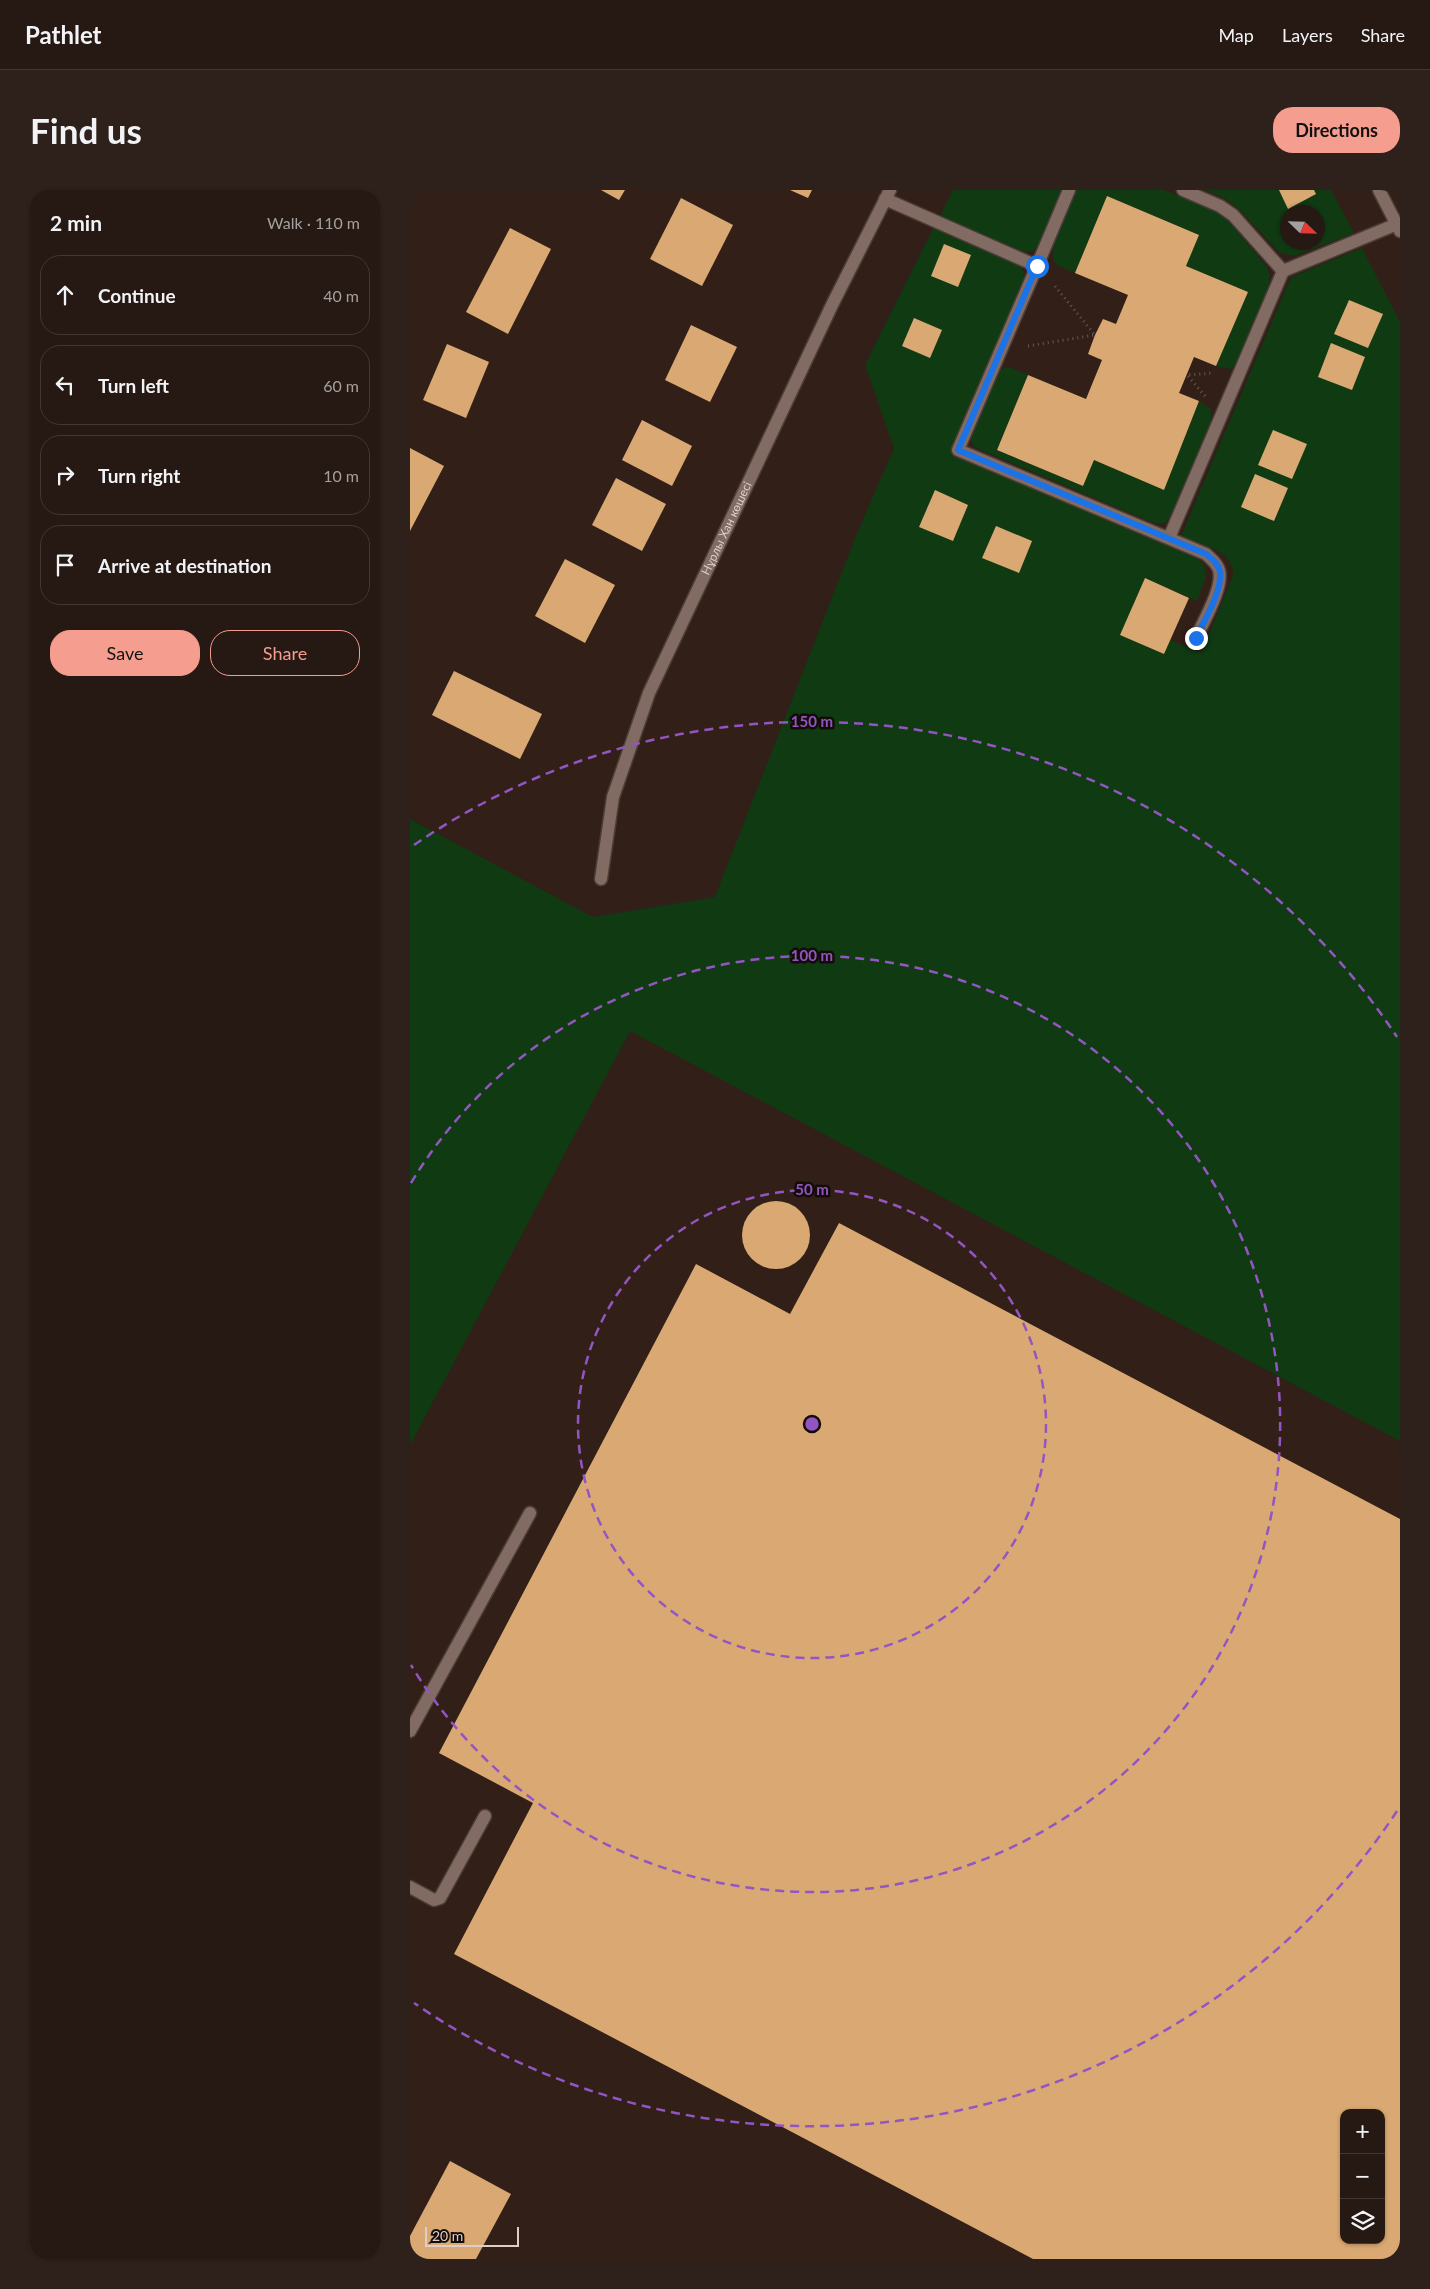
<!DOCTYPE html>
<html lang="en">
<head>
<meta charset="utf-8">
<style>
	:root { --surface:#261812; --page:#2e211b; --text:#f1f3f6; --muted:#a4a09f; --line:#423732; --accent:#f59d8f }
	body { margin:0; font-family:Lato,sans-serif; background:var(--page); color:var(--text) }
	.controls { position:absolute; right:15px; bottom:15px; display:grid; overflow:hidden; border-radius:10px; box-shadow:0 1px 4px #0004 }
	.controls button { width:45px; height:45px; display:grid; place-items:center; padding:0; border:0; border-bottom:1px solid var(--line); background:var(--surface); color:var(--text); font:25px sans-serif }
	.compass { position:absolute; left:870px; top:15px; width:45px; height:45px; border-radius:50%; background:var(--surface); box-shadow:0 1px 4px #0004; rotate:113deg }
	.scale { position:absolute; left:15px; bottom:12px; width:94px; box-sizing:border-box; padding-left:5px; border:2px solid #dccfca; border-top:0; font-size:14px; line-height:18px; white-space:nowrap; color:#dccfca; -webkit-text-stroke:4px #140c08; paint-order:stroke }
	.stop { position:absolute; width:15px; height:15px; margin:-11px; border:4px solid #1a73e8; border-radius:50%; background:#fff }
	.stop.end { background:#1a73e8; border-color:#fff; box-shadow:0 1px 5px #0008 }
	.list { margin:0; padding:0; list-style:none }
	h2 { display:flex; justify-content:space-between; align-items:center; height:65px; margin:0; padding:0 20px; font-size:21px }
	h2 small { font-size:16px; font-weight:400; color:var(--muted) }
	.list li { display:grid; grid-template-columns:32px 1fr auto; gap:15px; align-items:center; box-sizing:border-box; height:80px; margin:0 10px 10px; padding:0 10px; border:1px solid var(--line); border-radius:20px }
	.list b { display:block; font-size:19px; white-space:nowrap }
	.list em { font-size:16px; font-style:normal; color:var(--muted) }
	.actions { display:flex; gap:10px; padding:15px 20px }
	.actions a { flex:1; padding:11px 0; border:1px solid var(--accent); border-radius:20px; text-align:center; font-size:18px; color:var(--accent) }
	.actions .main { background:var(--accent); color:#111 }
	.icon { flex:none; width:28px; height:28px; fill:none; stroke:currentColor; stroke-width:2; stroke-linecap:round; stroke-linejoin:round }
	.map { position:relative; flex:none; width:990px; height:2069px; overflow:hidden; border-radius:20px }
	header { display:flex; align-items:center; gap:30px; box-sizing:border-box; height:70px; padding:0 25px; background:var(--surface); border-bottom:1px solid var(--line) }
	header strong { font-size:24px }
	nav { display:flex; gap:28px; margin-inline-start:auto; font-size:18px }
	.intro { display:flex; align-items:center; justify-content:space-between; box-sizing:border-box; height:120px; padding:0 30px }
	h1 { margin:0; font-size:35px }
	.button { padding:12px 22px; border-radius:20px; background:var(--accent); color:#111; font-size:18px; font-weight:700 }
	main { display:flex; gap:30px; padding:0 30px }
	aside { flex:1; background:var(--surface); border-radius:20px; box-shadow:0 1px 4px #0004 }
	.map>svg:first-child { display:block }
	.green { fill:#0f3a12; fill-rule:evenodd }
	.building { fill:#daa973; fill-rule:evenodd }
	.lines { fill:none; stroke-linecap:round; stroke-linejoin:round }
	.service-casing { stroke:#4c3c37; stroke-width:15 }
	.minor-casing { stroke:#4c3c37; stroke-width:15 }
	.path { stroke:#695851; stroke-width:3; stroke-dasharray:1 4; stroke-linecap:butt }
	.service { stroke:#816b62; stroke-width:12 }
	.minor { stroke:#816b62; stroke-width:12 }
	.route { stroke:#1a73e8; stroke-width:6 }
	.ring { fill:none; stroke:#9355c2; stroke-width:2.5; stroke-dasharray:9 6 }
	.labels { text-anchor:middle; stroke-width:5; stroke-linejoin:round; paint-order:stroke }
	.street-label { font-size:12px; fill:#dccfca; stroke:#140c08 }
	.centre { fill:#9355c2; stroke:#140c08; stroke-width:2.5 }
	.ring-label { font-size:15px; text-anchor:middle; font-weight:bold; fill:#9355c2; stroke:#140c08; stroke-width:5; stroke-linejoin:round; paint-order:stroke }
</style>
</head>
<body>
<header>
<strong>Pathlet</strong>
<nav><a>Map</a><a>Layers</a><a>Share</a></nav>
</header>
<div class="intro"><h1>Find us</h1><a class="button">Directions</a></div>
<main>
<aside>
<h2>2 min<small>Walk · 110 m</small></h2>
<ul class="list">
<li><svg class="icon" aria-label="ahead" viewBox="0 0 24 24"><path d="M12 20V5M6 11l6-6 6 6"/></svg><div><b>Continue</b></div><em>40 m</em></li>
<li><svg class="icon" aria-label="left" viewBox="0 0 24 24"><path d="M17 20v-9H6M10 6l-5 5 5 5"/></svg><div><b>Turn left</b></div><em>60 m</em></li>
<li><svg class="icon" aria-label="right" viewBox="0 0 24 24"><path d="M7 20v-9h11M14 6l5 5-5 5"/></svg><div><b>Turn right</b></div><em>10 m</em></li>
<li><svg class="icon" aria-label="arrive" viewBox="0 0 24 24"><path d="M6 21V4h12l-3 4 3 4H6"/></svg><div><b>Arrive at destination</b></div></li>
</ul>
<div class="actions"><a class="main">Save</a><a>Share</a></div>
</aside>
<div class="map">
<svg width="990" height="2069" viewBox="0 0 990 2069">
	<rect width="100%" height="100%" fill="#322018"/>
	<g class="green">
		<path d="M543 0H651C646 12 634 51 625 59 622 62 618 62 614 62L530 26Z"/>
		<path d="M666 0H754L806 22 818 30 857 77 860 87 858 99 825 176 820 179 806 176 838 102 776 76 789 45 697 6 665 83 647 75 643 70V54Z"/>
		<path d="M796 0H921L944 43 884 66 870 63 829 19 816 9ZM878 22H908V52H878Z"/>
		<path d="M524 37 610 74 614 83 612 98 541 264 788 369 794 374 796 387 787 411 735 388 711 445 754 464 760 450 791 463 823 386C826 361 789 354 771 346L881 87 952 58 990 132V1251L220 841 0 1255V629L183 727 305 707 446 346 484 258 455 175Z"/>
		<path d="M599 177 618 185 587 260 673 296 684 270 754 300 789 211 801 219V234L760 328 754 333H744L564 257 561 250 562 244 587 184 591 179Z"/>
	</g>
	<g class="building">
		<path d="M191 0H215L209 10Z"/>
		<path d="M380 0H402L398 8Z"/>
		<path d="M869 0H904L906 4 878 19Z"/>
		<path d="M697 6 789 45 776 76 838 102 806 176 784 167 769 203 789 211 754 300 684 270 673 296 587 260 618 185 676 209 692 170 678 164 685 145 693 129 706 134 718 105 665 83Z"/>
		<path d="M271 8 323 35 292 96 240 69Z"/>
		<path d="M100 38 141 59 98 144 56 122Z"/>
		<path d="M534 54 561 65 548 97 521 86Z"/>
		<path d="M939 110 973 124 958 158 924 144Z"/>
		<path d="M504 128 532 140 520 168 492 156Z"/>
		<path d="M281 135 327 157 300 212 255 190Z"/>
		<path d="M921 153 955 167 942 200 908 187Z"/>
		<path d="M37 154 79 172 56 228 13 210Z"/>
		<path d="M232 230 282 256 262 296 212 270Z"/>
		<path d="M863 240 897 254 882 289 848 275Z"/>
		<path d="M0 258 34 276 0 341Z"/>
		<path d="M845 284 878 298 864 331 831 317Z"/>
		<path d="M206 288 256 314 232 361 182 335Z"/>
		<path d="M525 300 558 315 543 351 509 337Z"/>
		<path d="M586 336 622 351 609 383 572 368Z"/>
		<path d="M155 369 205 395 175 453 125 426Z"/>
		<path d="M735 388 779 408 754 464 710 445Z"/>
		<path d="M44 481 132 524 110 569 22 525Z"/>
		<circle cx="366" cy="1045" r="34"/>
		<path d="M429 1033 990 1329V2069H623L44 1764 123 1613 29 1563 286 1074 380 1124ZM934 1923H971V2050H934Z"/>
		<path d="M40 1971 101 2004 66 2069H0V2046Z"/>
	</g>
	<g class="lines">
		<defs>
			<g id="service">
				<path d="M475 9 627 76 548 260 796 364C801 369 807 373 809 380 814 397 793 432 786 448"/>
				<path d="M627 76 659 0"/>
				<path d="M873 81 987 34"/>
				<path d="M759 348 873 81 823 25 810 16 773 0"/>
				<path d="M0 1541 120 1323"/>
				<path d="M0 1697 24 1710 30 1708 75 1626"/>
			</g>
			<g id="minor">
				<path d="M969 0 990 41"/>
				<path id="s1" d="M191 689 203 607 239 503 422 115 480 0"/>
			</g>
		</defs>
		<use href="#service" class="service-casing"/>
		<use href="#minor" class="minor-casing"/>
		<g class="path">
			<path d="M618 156 685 145 644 95"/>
			<path d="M795 206 777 185 804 183"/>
		</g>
		<use href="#service" class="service"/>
		<use href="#minor" class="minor"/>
	</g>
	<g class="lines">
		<path class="route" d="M627 76 548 260 796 364C802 369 809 374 810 382 812 403 794 430 786 448"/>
	</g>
	<g class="ring">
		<circle cx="402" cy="1234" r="234"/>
		<path d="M1 993A468 468 0 1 1 1 1475"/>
		<path d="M987 1621A702 702 0 0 1 4 1813M4 655A702 702 0 0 1 987 847"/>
	</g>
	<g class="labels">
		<g class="street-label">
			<text dy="4" stroke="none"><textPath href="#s1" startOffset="375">Нұрлы Хан көшесі</textPath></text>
		</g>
	</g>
	<circle cx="402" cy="1234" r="8" class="centre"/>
	<g class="ring-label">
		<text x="402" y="537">150 m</text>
		<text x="402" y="771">100 m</text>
		<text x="402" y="1005">50 m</text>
	</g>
</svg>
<div class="controls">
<button>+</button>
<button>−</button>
<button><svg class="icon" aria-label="layers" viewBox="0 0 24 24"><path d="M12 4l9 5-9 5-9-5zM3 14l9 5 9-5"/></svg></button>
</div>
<svg class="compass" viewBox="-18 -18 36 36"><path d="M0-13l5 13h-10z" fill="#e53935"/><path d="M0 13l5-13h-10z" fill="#a4a09f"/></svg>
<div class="scale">20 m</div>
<div class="stop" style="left:627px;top:76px"></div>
<div class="stop end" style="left:786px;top:448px"></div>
</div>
</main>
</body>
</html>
